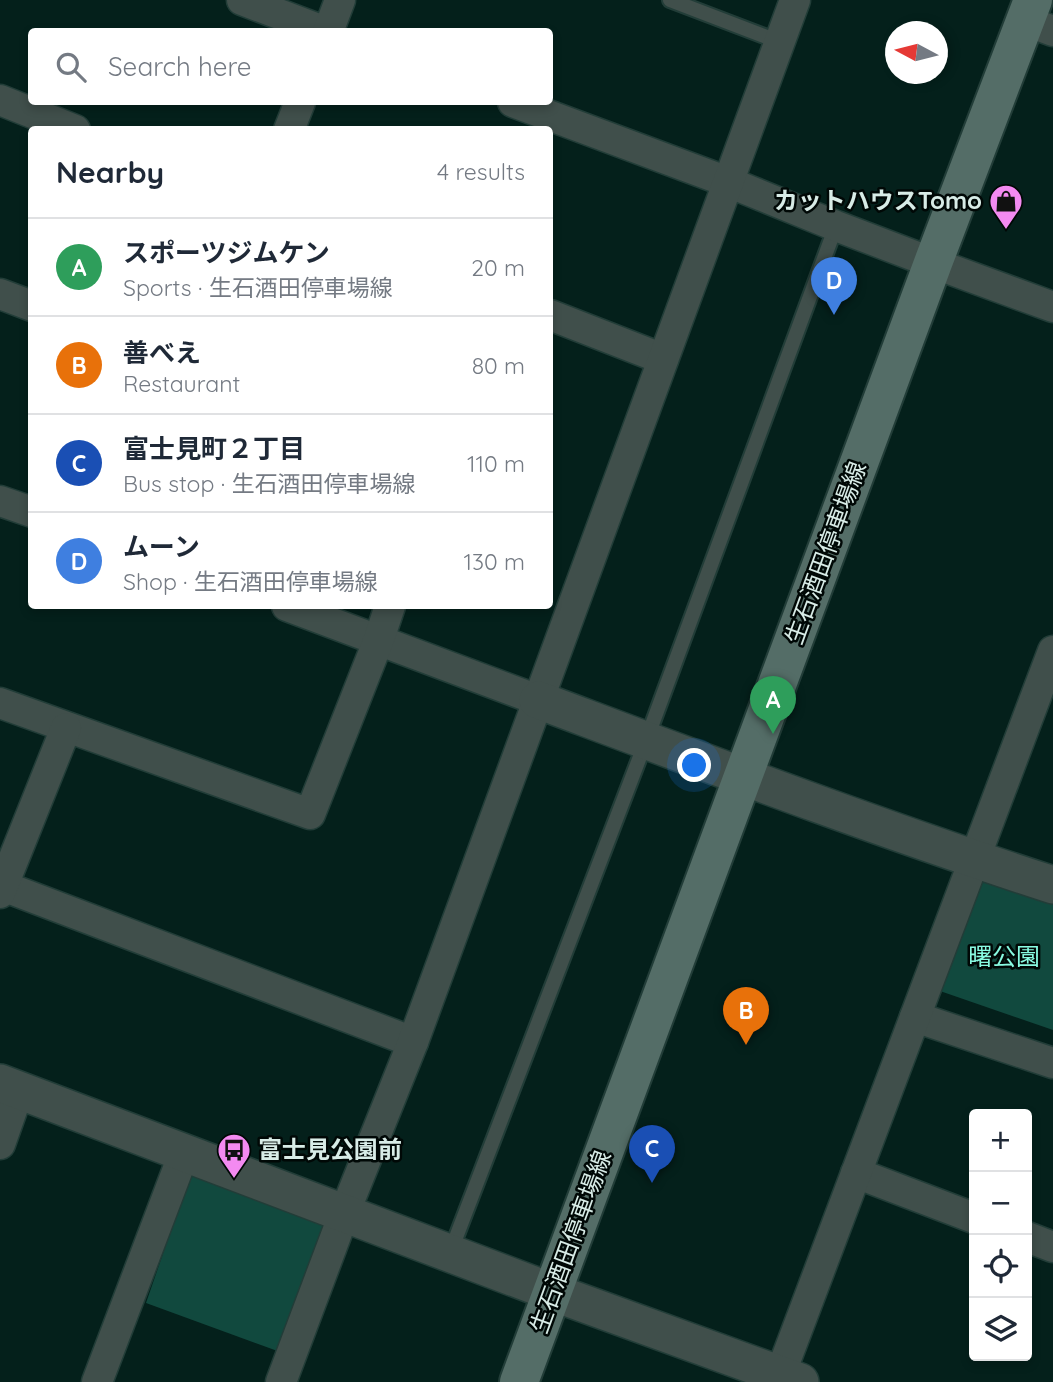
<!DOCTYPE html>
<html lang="en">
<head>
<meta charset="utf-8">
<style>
	:root { --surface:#fff; --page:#f6f6f7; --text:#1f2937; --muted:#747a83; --line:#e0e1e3; --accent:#2563eb }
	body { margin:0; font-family:Quicksand,"Noto Sans JP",sans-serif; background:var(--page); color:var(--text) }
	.controls { position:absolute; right:21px; bottom:21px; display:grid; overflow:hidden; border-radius:7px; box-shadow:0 4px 10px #0003 }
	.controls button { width:63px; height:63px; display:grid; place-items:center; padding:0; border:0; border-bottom:2px solid var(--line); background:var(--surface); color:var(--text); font:35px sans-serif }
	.compass { position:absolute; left:885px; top:21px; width:63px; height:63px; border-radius:50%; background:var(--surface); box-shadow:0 4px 10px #0003; rotate:277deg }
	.you { position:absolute; left:695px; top:766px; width:24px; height:24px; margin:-18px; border:5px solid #fff; border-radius:50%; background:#1a73e8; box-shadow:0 0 0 10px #1a73e833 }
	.badge { display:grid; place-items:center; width:46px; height:46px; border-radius:50%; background:var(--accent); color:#fff; font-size:23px; font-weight:700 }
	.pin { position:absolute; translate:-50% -58px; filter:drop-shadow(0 2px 4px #0008) }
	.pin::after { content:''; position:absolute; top:37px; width:24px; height:21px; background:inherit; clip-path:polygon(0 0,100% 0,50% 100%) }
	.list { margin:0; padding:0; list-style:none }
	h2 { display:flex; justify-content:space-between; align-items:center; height:91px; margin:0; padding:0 28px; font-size:30px }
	h2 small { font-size:23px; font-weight:400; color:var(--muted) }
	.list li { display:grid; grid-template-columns:46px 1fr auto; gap:21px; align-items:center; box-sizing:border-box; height:98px; padding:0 28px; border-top:2px solid var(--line) }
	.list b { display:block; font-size:26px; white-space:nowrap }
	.list p { margin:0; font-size:23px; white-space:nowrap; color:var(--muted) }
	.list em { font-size:23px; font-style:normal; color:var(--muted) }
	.icon { flex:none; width:38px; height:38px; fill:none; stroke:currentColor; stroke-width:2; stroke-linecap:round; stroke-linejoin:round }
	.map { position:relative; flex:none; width:1053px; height:1382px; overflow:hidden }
	.search { position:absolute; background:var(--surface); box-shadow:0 4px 10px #0003; left:28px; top:28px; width:525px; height:77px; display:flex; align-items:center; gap:18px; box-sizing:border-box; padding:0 24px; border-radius:7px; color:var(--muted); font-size:26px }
	.panel { position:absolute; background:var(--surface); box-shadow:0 4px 10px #0003; left:28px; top:126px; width:525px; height:483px; border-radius:7px }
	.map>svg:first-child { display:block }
	.green { fill:#11493e }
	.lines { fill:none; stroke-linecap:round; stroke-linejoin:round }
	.service-casing { stroke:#223d38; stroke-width:18 }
	.minor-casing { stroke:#223d38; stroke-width:33 }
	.tertiary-casing { stroke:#223d38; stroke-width:40 }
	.secondary-casing { stroke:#223d38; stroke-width:42 }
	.service { stroke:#404f4b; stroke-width:14 }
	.minor { stroke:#404f4b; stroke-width:30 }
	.tertiary { stroke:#404f4b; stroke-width:37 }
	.secondary { stroke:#546d67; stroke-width:38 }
	.labels { text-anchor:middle; stroke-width:5; stroke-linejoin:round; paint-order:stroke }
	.poi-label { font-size:24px; font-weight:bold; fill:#d8ece7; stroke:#000806; text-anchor:end }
	.street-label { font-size:24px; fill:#d8ece7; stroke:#000806 }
	.park-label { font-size:24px; fill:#88fae1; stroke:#000806 }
</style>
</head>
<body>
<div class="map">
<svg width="1053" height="1382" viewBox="0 0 1053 1382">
	<rect width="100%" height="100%" fill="#04201b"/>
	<g class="green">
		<path d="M983 869 1053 892V1030L940 991Z"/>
		<path d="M191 1172 330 1228 283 1353 146 1303Z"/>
	</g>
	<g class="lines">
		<defs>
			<g id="service">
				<path d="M670 0 780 42"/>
				<path d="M450 1253 646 741 836 226"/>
			</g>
			<g id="minor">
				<path d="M242 0 326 32"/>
				<path d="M1026 21 1053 31"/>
				<path d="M328 32 340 0"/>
				<path d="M0 100 75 130"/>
				<path d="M513 102 728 182 836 226 933 263 1053 307"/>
				<path d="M289 130 300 102"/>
				<path d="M0 294 32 306"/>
				<path d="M550 315 663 359"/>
				<path d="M0 501 32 512"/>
				<path d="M287 606 538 700"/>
				<path d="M0 703 310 814 379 639 390 606"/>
				<path d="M0 885 413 1042"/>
				<path d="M0 893 66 728"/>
				<path d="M915 1017 1053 1063"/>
				<path d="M0 1144 19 1090"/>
				<path d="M856 1173 974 1218"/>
				<path d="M1027 1237 1053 1247"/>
				<path d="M780 1375 1053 651"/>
				<path d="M97 1382 184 1153"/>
				<path d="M281 1382 344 1214 413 1042 795 0"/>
			</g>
			<g id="tertiary">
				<path d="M538 700C709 764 880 829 1053 885"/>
				<path d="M0 1083 552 1292 800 1382"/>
			</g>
			<path id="secondary" d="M519 1382 933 263 1033 0"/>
		</defs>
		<use href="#service" class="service-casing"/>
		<use href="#minor" class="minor-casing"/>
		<use href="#tertiary" class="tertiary-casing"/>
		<use href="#secondary" class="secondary-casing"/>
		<use href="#service" class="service"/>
		<use href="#minor" class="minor"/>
		<use href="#tertiary" class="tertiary"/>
		<use href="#secondary" class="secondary"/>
	</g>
	<defs>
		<symbol id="shop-pin" viewBox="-11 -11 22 30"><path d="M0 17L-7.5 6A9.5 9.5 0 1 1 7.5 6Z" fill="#f38af1" stroke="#000806"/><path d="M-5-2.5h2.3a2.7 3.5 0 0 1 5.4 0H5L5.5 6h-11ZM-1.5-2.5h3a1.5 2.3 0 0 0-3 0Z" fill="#111"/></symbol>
		<symbol id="bus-pin" viewBox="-11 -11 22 30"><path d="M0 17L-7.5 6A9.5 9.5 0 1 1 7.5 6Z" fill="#f38af1" stroke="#000806"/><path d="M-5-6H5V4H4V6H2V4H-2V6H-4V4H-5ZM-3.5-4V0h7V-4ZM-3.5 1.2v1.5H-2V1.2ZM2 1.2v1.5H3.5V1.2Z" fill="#111"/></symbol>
	</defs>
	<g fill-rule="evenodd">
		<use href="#shop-pin" x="987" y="182" width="38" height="52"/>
		<use href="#bus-pin" x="215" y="1131" width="38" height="52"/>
	</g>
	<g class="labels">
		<g class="poi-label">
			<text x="982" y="209">カットハウスTomo</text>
			<text x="258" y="1158" text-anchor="start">富士見公園前</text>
		</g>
		<g class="street-label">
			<text transform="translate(826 553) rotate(-70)" y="8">生石酒田停車場線</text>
			<text transform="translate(571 1242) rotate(-70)" y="8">生石酒田停車場線</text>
		</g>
		<g class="park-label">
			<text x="1004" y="965">曙公園</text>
		</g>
	</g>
</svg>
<div class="controls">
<button>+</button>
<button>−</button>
<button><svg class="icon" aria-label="locate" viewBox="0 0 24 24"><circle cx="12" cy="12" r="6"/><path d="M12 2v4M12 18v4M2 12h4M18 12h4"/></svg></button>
<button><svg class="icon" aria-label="layers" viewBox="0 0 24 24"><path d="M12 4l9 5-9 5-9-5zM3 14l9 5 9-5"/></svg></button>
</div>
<svg class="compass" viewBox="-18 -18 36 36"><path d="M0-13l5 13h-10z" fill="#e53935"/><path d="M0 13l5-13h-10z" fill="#747a83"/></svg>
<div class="you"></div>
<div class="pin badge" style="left:773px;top:734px;background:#2e9e5b">A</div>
<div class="pin badge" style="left:746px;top:1045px;background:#e8710a">B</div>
<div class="pin badge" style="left:652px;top:1183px;background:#1a4fb4">C</div>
<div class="pin badge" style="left:834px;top:315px;background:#3f7fe0">D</div>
<div class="search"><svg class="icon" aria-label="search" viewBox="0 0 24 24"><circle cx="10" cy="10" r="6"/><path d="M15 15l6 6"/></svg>Search here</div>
<section class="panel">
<h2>Nearby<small>4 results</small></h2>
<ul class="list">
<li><span class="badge" style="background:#2e9e5b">A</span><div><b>スポーツジムケン</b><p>Sports · 生石酒田停車場線</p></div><em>20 m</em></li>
<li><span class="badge" style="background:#e8710a">B</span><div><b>善べえ</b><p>Restaurant</p></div><em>80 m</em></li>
<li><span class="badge" style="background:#1a4fb4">C</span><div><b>富士見町２丁目</b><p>Bus stop · 生石酒田停車場線</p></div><em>110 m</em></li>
<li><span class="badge" style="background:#3f7fe0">D</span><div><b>ムーン</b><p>Shop · 生石酒田停車場線</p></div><em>130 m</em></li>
</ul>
</section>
</div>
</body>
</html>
